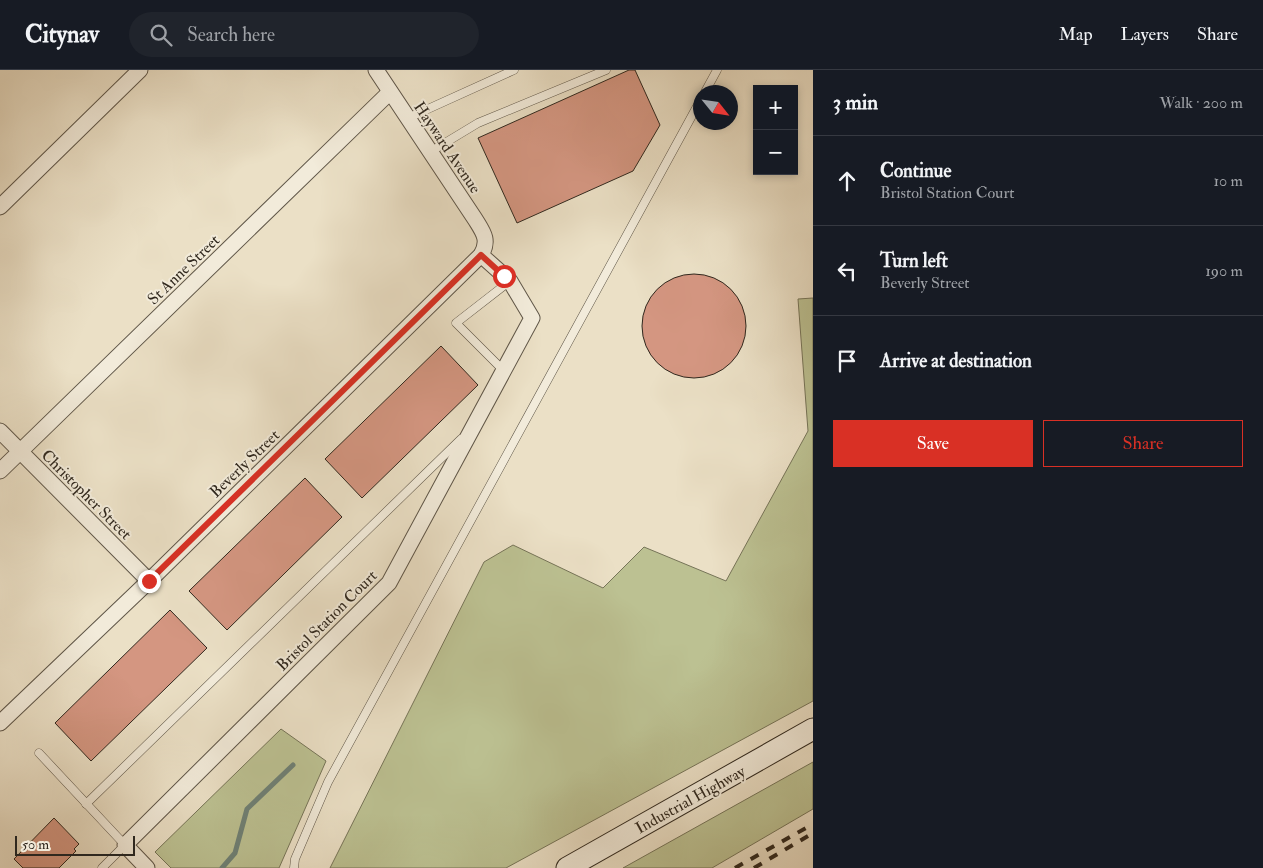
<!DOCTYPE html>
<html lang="en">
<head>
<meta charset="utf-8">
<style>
	:root { --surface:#171b24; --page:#20242c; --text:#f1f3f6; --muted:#9ea1a6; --line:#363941; --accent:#d93025 }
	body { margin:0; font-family:"IM FELL Double Pica",serif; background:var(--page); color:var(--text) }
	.controls { position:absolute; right:15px; top:15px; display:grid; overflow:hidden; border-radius:0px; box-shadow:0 2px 8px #0003 }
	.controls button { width:45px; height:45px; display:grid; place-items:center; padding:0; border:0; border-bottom:1px solid var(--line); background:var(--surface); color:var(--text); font:25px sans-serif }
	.compass { position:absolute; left:693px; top:15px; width:45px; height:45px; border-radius:50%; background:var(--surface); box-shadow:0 2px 8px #0003; rotate:120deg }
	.scale { position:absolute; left:15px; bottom:12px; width:120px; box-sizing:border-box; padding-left:5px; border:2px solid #30281e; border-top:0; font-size:14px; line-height:18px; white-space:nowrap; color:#30281e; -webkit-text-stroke:4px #f2ebda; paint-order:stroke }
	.stop { position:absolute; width:15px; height:15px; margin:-11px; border:4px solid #d93025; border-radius:50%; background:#fff }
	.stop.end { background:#d93025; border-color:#fff; box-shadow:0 1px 5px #0008 }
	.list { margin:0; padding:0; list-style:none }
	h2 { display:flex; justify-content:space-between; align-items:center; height:65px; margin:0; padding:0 20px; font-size:21px }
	h2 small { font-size:16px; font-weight:400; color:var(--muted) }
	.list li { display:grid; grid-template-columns:32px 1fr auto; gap:15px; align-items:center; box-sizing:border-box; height:90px; padding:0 20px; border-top:1px solid var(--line) }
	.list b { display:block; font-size:19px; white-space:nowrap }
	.list p { margin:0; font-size:16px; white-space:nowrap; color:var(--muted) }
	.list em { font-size:16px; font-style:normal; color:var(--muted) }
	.actions { display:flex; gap:10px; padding:15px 20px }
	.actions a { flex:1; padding:11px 0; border:1px solid var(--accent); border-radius:0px; text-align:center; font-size:18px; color:var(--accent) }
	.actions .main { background:var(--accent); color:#fff }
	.icon { flex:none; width:28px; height:28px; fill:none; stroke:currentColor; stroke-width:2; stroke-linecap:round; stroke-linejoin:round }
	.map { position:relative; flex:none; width:813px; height:798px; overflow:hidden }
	header { display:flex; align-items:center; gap:30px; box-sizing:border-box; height:70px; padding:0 25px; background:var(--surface); border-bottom:1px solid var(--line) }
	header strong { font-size:24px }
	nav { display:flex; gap:28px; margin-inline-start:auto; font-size:18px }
	.search { width:350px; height:45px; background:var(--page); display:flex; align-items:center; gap:12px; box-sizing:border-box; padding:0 18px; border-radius:28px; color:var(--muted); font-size:19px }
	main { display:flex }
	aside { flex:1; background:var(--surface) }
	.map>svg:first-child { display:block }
	.green { fill:#bcc192; stroke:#767458 }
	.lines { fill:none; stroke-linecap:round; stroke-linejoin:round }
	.stream { stroke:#6f8176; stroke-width:5 }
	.building { fill:#d49681; stroke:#30281e }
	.lane-casing { stroke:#5f5648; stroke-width:9 }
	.street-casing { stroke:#5f5648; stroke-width:17 }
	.secondary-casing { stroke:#30281e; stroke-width:23 }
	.lane { stroke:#f2ebda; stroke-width:8 }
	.street { stroke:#f2ebda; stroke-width:15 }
	.secondary { stroke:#f2ebda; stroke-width:21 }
	.rail { stroke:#30281e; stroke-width:4; stroke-dasharray:9 9; stroke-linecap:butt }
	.route { stroke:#d93025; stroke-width:6 }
	.labels { text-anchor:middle; stroke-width:4; stroke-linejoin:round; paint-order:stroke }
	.street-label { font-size:16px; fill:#30281e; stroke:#f2ebda }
</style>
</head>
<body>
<header>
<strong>Citynav</strong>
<div class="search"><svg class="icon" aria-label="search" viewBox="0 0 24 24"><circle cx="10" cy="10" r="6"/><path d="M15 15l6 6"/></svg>Search here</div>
<nav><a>Map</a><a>Layers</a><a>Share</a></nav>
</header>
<main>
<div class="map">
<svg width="813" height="798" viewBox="0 0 813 798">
	<rect width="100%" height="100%" fill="#ebe0c6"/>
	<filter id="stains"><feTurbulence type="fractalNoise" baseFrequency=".004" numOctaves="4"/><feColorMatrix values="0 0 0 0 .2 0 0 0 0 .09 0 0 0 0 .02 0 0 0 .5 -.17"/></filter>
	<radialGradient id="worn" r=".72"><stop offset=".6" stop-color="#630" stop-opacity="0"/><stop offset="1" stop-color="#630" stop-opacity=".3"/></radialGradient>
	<g class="green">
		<path d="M813 228V631L506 798H330L484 492 513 475 603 518 644 477 726 511 808 361 798 229Z"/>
		<path d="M281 659 326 691 279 798H171L155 782Z"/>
		<path d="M813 692V739L712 798H623Z"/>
	</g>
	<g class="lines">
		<path class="stream" d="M222 798 235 783 247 739 293 695"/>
	</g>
	<g class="building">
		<path d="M629 0H635L660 55 633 101 517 153 478 68Z"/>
		<circle cx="694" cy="256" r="52"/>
		<path d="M441 276 478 315 362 428 325 389Z"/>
		<path d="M305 408 342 447 227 560 189 521Z"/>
		<path d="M170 540 207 578 91 691 55 653Z"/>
		<path d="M54 748 79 774 74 779 76 781 59 798H23L14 789Z"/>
	</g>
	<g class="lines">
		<defs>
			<g id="lane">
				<path d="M705 22 717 0"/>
				<path d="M408 48 514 0"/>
				<path d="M430 82 478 53 606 0"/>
				<path d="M504 301 456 253 510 211"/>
				<path d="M39 683 125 775 102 798"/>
				<path d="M86 734 461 369"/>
				<path d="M294 798 295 789 328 712 700 31"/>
			</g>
			<g id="street">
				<path d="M0 137 140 0"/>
				<path d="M0 361 149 511"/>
				<path d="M0 401 390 22"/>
				<path d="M0 653 149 511 481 185C490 170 483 162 475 149L376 0"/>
				<path d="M147 798 125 775 389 513 532 248 510 211 481 185"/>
			</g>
			<path id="secondary" d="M567 798 813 659"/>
		</defs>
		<use href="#lane" class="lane-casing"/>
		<use href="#street" class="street-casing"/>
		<use href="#secondary" class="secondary-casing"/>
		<use href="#lane" class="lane"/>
		<use href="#street" class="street"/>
		<use href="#secondary" class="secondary"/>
		<g class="rail">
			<path d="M735 798 813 754"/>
			<path d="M754 798 808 766"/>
		</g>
	</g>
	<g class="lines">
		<path class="route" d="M149 511 481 185 504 206"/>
	</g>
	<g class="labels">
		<g class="street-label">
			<text transform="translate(448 77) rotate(56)" y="6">Hayward Avenue</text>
			<text transform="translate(183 199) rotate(-44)" y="6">St Anne Street</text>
			<text transform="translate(244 393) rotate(-44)" y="6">Beverly Street</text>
			<text transform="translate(87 424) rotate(45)" y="6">Christopher Street</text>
			<text transform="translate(326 550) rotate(-45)" y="6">Bristol Station Court</text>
			<text transform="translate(690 729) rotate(-29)" y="6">Industrial Highway</text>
		</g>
	</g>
	<rect width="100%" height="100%" filter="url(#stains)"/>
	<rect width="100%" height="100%" fill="url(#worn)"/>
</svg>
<div class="controls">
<button>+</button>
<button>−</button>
</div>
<svg class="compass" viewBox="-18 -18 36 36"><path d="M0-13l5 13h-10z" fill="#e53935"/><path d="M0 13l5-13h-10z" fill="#9ea1a6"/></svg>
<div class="scale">50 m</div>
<div class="stop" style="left:504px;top:206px"></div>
<div class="stop end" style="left:149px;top:511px"></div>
</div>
<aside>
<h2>3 min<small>Walk · 200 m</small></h2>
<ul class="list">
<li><svg class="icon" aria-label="ahead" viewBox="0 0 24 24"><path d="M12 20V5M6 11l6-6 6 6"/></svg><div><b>Continue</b><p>Bristol Station Court</p></div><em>10 m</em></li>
<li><svg class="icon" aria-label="left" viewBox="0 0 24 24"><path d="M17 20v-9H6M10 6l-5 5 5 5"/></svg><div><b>Turn left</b><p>Beverly Street</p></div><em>190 m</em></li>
<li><svg class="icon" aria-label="arrive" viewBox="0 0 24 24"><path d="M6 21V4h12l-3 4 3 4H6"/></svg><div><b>Arrive at destination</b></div></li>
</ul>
<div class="actions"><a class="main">Save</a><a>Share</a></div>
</aside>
</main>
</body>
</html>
